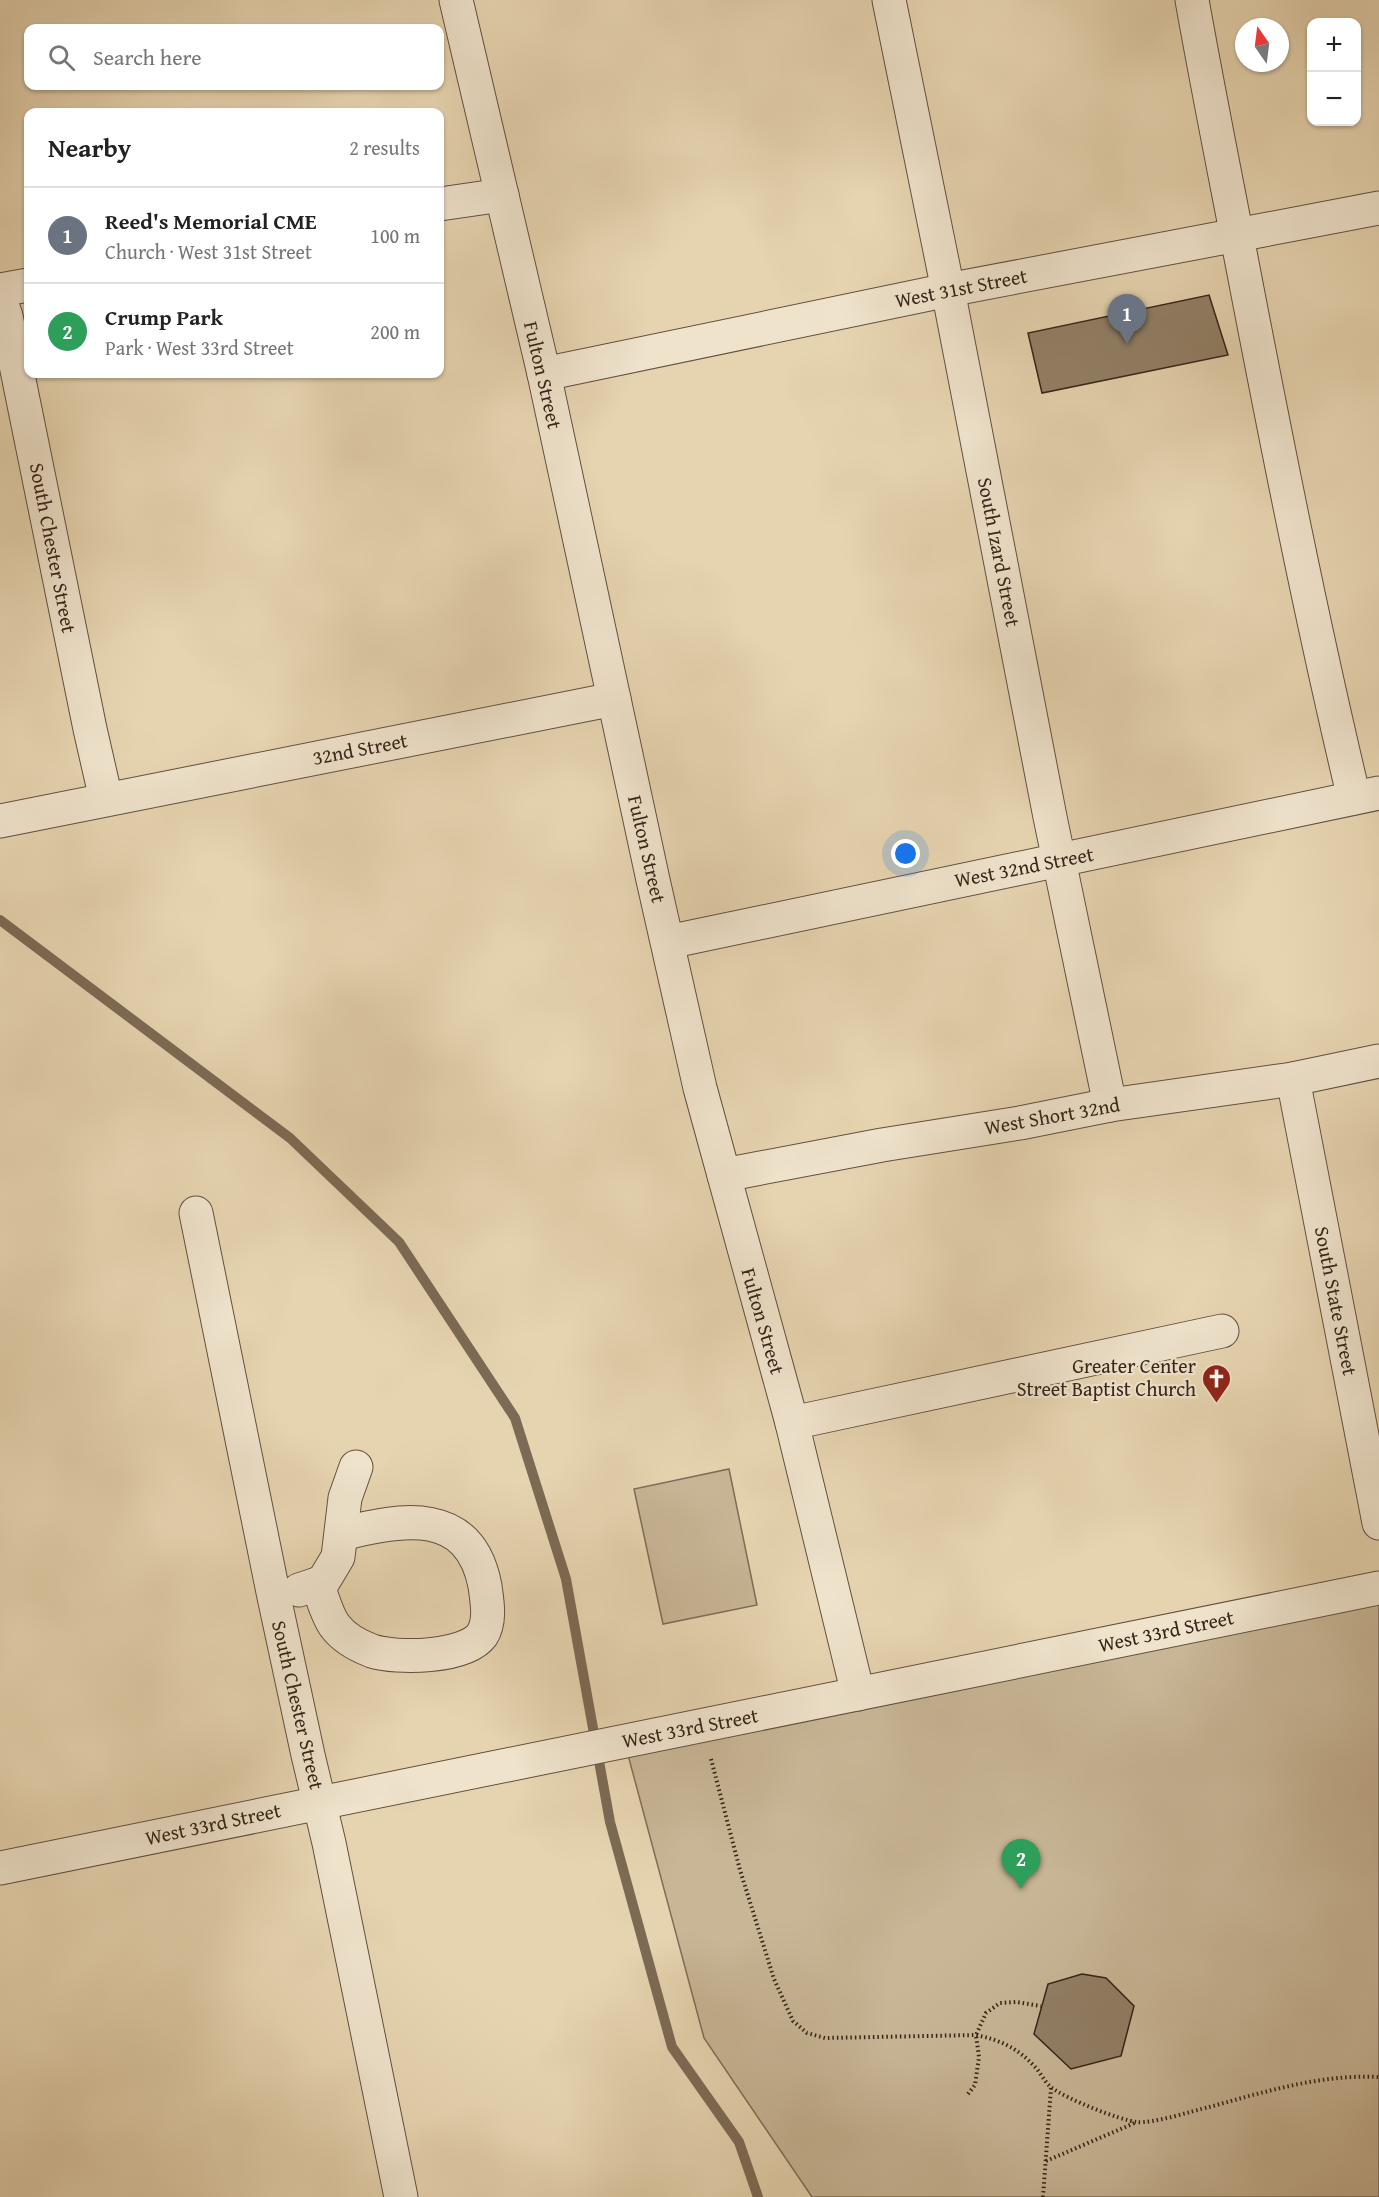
<!DOCTYPE html>
<html lang="en">
<head>
<meta charset="utf-8">
<style>
	:root { --surface:#fff; --page:#f6f6f6; --text:#222; --muted:#767676; --line:#e0e0e0; --accent:#2563eb }
	body { margin:0; font-family:"Gentium Book Plus",serif; background:var(--page); color:var(--text) }
	.controls { position:absolute; right:18px; top:18px; display:grid; overflow:hidden; border-radius:12px; box-shadow:0 2px 4px #0004 }
	.controls button { width:54px; height:54px; display:grid; place-items:center; padding:0; border:0; border-bottom:2px solid var(--line); background:var(--surface); color:var(--text); font:30px sans-serif }
	.compass { position:absolute; left:1235px; top:18px; width:54px; height:54px; border-radius:50%; background:var(--surface); box-shadow:0 2px 4px #0004; rotate:346deg }
	.you { position:absolute; left:906px; top:854px; width:21px; height:21px; margin:-15px; border:4px solid #fff; border-radius:50%; background:#1a73e8; box-shadow:0 0 0 9px #1a73e833 }
	.badge { display:grid; place-items:center; width:39px; height:39px; border-radius:50%; background:var(--accent); color:#fff; font-size:20px; font-weight:700 }
	.pin { position:absolute; translate:-50% -50px; filter:drop-shadow(0 2px 3px #0008) }
	.pin::after { content:''; position:absolute; top:32px; width:21px; height:18px; background:inherit; clip-path:polygon(0 0,100% 0,50% 100%) }
	.list { margin:0; padding:0; list-style:none }
	h2 { display:flex; justify-content:space-between; align-items:center; height:78px; margin:0; padding:0 24px; font-size:26px }
	h2 small { font-size:20px; font-weight:400; color:var(--muted) }
	.list li { display:grid; grid-template-columns:39px 1fr auto; gap:18px; align-items:center; box-sizing:border-box; height:96px; padding:0 24px; border-top:2px solid var(--line) }
	.list b { display:block; font-size:22px; white-space:nowrap }
	.list p { margin:0; font-size:20px; white-space:nowrap; color:var(--muted) }
	.list em { font-size:20px; font-style:normal; color:var(--muted) }
	.icon { flex:none; width:33px; height:33px; fill:none; stroke:currentColor; stroke-width:2; stroke-linecap:round; stroke-linejoin:round }
	.map { position:relative; flex:none; width:1379px; height:2197px; overflow:hidden }
	.search { position:absolute; background:var(--surface); box-shadow:0 2px 4px #0004; left:24px; top:24px; width:420px; height:66px; display:flex; align-items:center; gap:15px; box-sizing:border-box; padding:0 21px; border-radius:12px; color:var(--muted); font-size:22px }
	.panel { position:absolute; background:var(--surface); box-shadow:0 2px 4px #0004; left:24px; top:108px; width:420px; height:270px; border-radius:12px }
	.map>svg:first-child { display:block }
	.green { fill:#c8b696; stroke:#7f6d57; stroke-width:1.5 }
	.lines { fill:none; stroke-linecap:round; stroke-linejoin:round }
	.stream { stroke:#7c6a54; stroke-width:10 }
	.building { fill:#928067; stroke:#362418; stroke-width:1.5 }
	.minor-casing { stroke:#62503e; stroke-width:35 }
	.path { stroke:#362418; stroke-width:4; stroke-dasharray:1.5 3; stroke-linecap:butt }
	.minor { stroke:#efe3cc; stroke-width:33 }
	.labels { text-anchor:middle; stroke-width:4.5; stroke-linejoin:round; paint-order:stroke }
	.street-label { font-size:20px; fill:#362418; stroke:#efe3cc }
	.poi-label { font-size:20px; fill:#362418; stroke:#efe3cc; text-anchor:end }
</style>
</head>
<body>
<div class="map">
<svg width="1379" height="2197" viewBox="0 0 1379 2197">
	<rect width="100%" height="100%" fill="#e6d4b0"/>
	<filter id="stains"><feTurbulence type="fractalNoise" baseFrequency=".00333" numOctaves="4"/><feColorMatrix values="0 0 0 0 .2 0 0 0 0 .09 0 0 0 0 .02 0 0 0 .5 -.17"/></filter>
	<radialGradient id="worn" r=".72"><stop offset=".6" stop-color="#630" stop-opacity="0"/><stop offset="1" stop-color="#630" stop-opacity=".3"/></radialGradient>
	<g class="green">
		<path d="M729 1469 757 1605 663 1624 634 1489Z"/>
		<path d="M1379 1591V2197H812L704 2038 624 1740Z"/>
	</g>
	<g class="lines">
		<path class="stream" d="M0 920 290 1138 399 1242 515 1418 566 1579 610 1822 672 2047 739 2142 758 2197"/>
	</g>
	<g class="building">
		<path d="M1209 295 1228 355 1042 393 1028 333Z"/>
		<path d="M1082 1974 1106 1978 1134 2006 1121 2056 1071 2069 1034 2034 1048 1984Z"/>
	</g>
	<g class="lines">
		<defs>
			<g id="minor">
				<path d="M456 0 544 374 653 880 700 1088 792 1423 858 1694"/>
				<path d="M889 0 948 290 1050 817 1110 1105"/>
				<path d="M1192 0C1208 90 1226 179 1243 268 1277 445 1312 622 1354 798"/>
				<path d="M440 204 502 195"/>
				<path d="M0 290 28 285"/>
				<path d="M0 299 6 316 90 729 106 799"/>
				<path d="M544 374 948 290 1379 208"/>
				<path d="M0 821 614 699"/>
				<path d="M668 942 1379 793"/>
				<path d="M1293 1079 1379 1523"/>
				<path d="M724 1175 882 1145 1020 1123 1110 1105 1293 1079 1379 1061"/>
				<path d="M196 1213 274 1597 308 1755 329 1843 401 2197"/>
				<path d="M792 1423 1222 1331"/>
				<path d="M317 1584C322 1595 327 1616 335 1626 343 1637 359 1646 372 1651 397 1659 465 1658 482 1635 491 1621 487 1601 485 1586 470 1507 402 1518 342 1534"/>
				<path d="M299 1590 323 1582 338 1557 345 1498 356 1467"/>
				<path d="M0 1868 1379 1588"/>
			</g>
		</defs>
		<use href="#minor" class="minor-casing"/>
		<g class="path">
			<path d="M711 1759 740 1870 774 1979 793 2021 807 2033 825 2038 976 2035C1000 2040 1018 2048 1035 2067 1041 2073 1045 2083 1052 2088 1067 2099 1119 2120 1137 2122 1152 2124 1192 2111 1209 2107 1265 2092 1320 2074 1379 2077"/>
			<path d="M968 2094 975 2085 979 2057 976 2035 986 2013 1000 2003 1016 2002 1041 2006"/>
			<path d="M1046 2161 1137 2122"/>
			<path d="M1043 2197 1051 2088"/>
		</g>
		<use href="#minor" class="minor"/>
	</g>
	<defs>
		<symbol id="church-pin" viewBox="-11 -11 22 30"><path d="M0 17L-7.5 6A9.5 9.5 0 1 1 7.5 6Z" fill="#8f2418" stroke="#efe3cc"/><path d="M-1.2-6h2.4v3.5h3.3v2.4h-3.3V6h-2.4V-.1h-3.3v-2.4h3.3Z" fill="#fff"/></symbol>
	</defs>
	<g fill-rule="evenodd">
		<use href="#church-pin" x="1200" y="1362" width="33" height="45"/>
	</g>
	<g class="labels">
		<g class="street-label">
			<text transform="translate(961 288) rotate(-11)" y="7">West 31st Street</text>
			<text transform="translate(543 375) rotate(77)" y="7">Fulton Street</text>
			<text transform="translate(53 548) rotate(79)" y="7">South Chester Street</text>
			<text transform="translate(999 552) rotate(79)" y="7">South Izard Street</text>
			<text transform="translate(360 749) rotate(-11)" y="7">32nd Street</text>
			<text transform="translate(647 849) rotate(77)" y="7">Fulton Street</text>
			<text transform="translate(1024 867) rotate(-11)" y="7">West 32nd Street</text>
			<text transform="translate(1052 1116) rotate(-10)" y="7">West Short 32nd</text>
			<text transform="translate(1336 1301) rotate(79)" y="7">South State Street</text>
			<text transform="translate(763 1321) rotate(74)" y="7">Fulton Street</text>
			<text transform="translate(1166 1631) rotate(-12)" y="7">West 33rd Street</text>
			<text transform="translate(298 1705) rotate(77)" y="7">South Chester Street</text>
			<text transform="translate(690 1728) rotate(-11)" y="7">West 33rd Street</text>
			<text transform="translate(213 1824) rotate(-12)" y="7">West 33rd Street</text>
		</g>
		<g class="poi-label">
			<text x="1196" y="1373">Greater Center<tspan x="1196" dy="23">Street Baptist Church</tspan></text>
		</g>
	</g>
	<rect width="100%" height="100%" filter="url(#stains)"/>
	<rect width="100%" height="100%" fill="url(#worn)"/>
</svg>
<div class="controls">
<button>+</button>
<button>−</button>
</div>
<svg class="compass" viewBox="-18 -18 36 36"><path d="M0-13l5 13h-10z" fill="#e53935"/><path d="M0 13l5-13h-10z" fill="#767676"/></svg>
<div class="you"></div>
<div class="pin badge" style="left:1127px;top:344px;background:#6b7280">1</div>
<div class="pin badge" style="left:1021px;top:1889px;background:#2e9e5b">2</div>
<div class="search"><svg class="icon" aria-label="search" viewBox="0 0 24 24"><circle cx="10" cy="10" r="6"/><path d="M15 15l6 6"/></svg>Search here</div>
<section class="panel">
<h2>Nearby<small>2 results</small></h2>
<ul class="list">
<li><span class="badge" style="background:#6b7280">1</span><div><b>Reed's Memorial CME</b><p>Church · West 31st Street</p></div><em>100 m</em></li>
<li><span class="badge" style="background:#2e9e5b">2</span><div><b>Crump Park</b><p>Park · West 33rd Street</p></div><em>200 m</em></li>
</ul>
</section>
</div>
</body>
</html>
